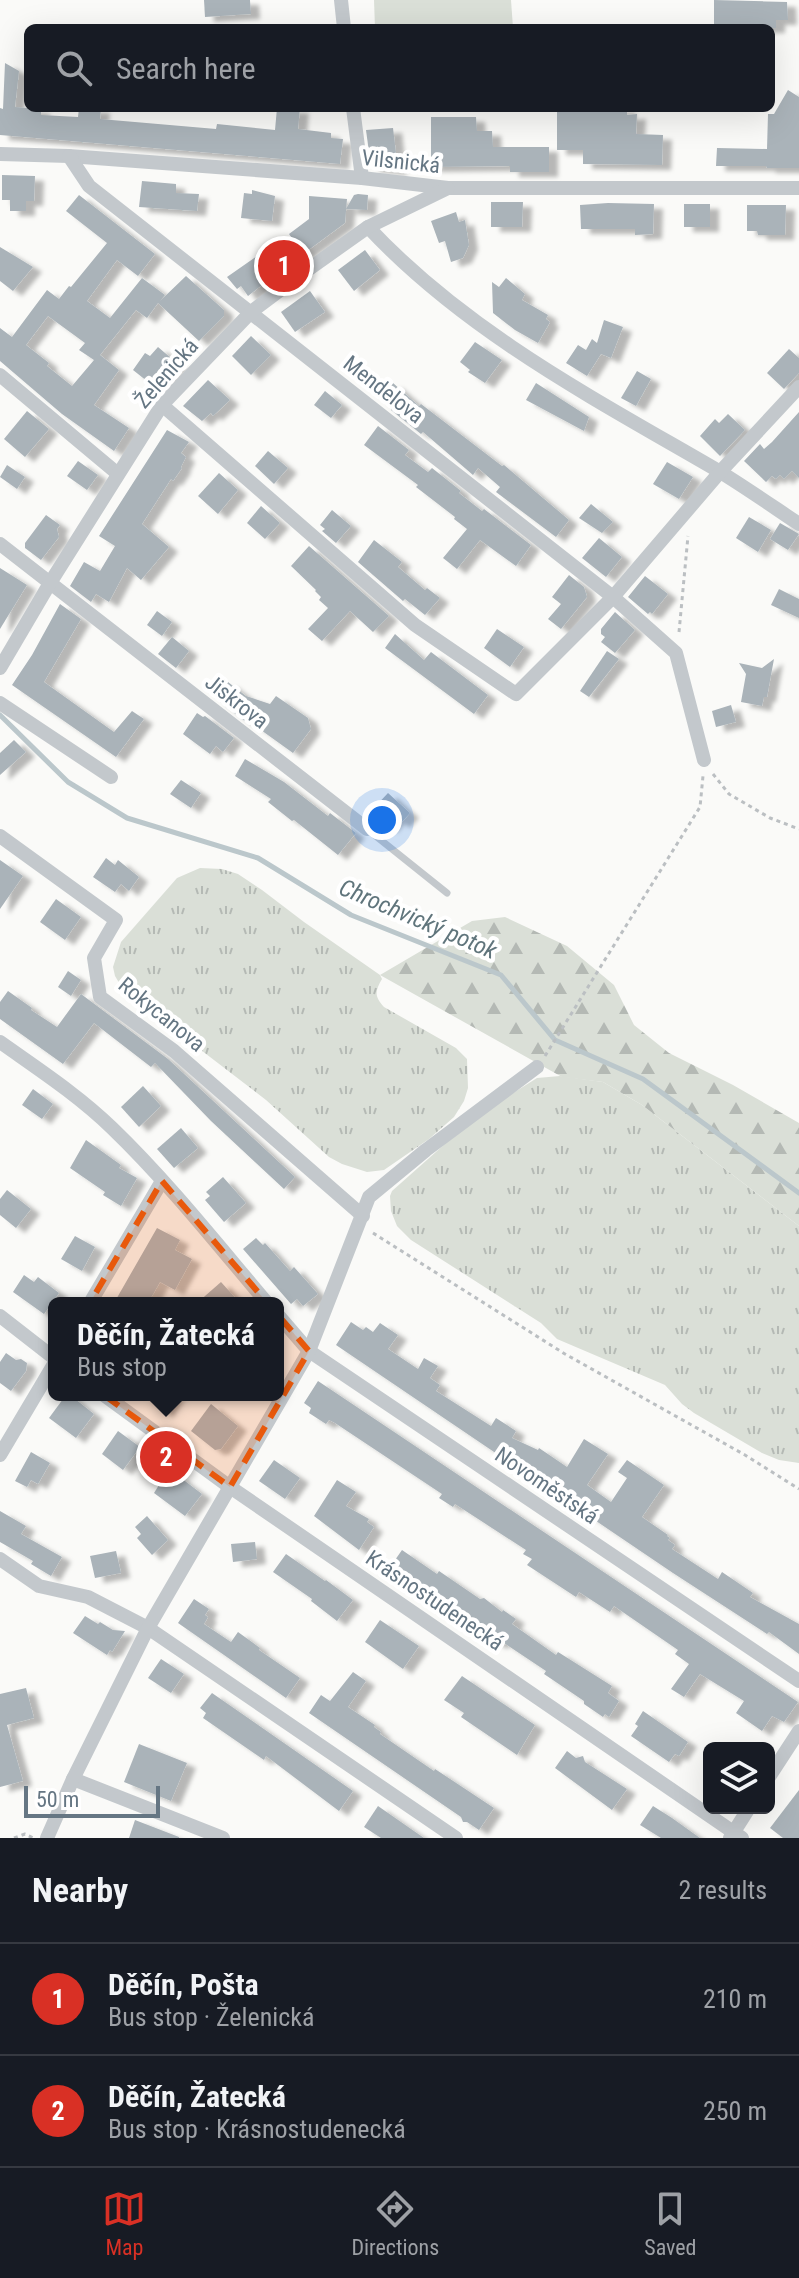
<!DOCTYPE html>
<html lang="en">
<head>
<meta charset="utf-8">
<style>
	:root { --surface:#171b24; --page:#20242c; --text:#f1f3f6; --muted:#9ea1a6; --line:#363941; --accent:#d93025 }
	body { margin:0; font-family:"Roboto Condensed",sans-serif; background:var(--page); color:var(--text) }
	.controls { position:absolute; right:24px; bottom:24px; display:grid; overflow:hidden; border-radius:12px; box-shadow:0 8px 32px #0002 }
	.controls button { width:72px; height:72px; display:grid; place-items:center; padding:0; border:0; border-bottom:2px solid var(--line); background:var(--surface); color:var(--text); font:40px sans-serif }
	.scale { position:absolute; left:24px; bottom:20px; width:136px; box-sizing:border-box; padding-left:8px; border:4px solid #657683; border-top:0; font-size:22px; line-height:28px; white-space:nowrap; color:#657683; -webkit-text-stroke:6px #fff; paint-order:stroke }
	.you { position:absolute; left:382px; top:820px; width:28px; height:28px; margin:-20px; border:6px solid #fff; border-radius:50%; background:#1a73e8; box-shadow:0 0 0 12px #1a73e833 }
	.badge { display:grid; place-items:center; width:52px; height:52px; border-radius:50%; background:var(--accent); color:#fff; font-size:26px; font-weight:700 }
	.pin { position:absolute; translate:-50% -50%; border:4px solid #fff; box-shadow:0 2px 8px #0006 }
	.popup { position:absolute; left:48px; top:1297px; width:236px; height:104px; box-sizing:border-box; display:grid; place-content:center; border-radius:12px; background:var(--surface); filter:drop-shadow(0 2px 6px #0005); font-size:26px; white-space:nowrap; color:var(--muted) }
	.popup b { font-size:30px; color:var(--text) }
	.popup::after { content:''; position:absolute; left:50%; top:100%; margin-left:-16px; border:16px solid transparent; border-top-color:var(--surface) }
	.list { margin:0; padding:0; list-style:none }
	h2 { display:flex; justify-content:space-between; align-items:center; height:104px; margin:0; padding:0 32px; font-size:34px }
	h2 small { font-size:26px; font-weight:400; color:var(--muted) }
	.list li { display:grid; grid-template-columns:52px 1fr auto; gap:24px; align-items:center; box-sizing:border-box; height:112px; padding:0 32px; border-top:2px solid var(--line) }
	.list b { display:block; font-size:30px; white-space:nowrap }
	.list p { margin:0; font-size:26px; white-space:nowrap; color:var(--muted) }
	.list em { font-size:26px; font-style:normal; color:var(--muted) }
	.icon { flex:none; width:44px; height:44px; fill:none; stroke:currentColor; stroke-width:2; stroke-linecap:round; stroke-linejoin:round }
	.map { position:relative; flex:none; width:799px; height:1838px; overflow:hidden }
	.search { position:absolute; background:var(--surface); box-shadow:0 8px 32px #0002; left:24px; right:24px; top:24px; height:88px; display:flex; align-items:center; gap:20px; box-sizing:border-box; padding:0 28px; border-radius:12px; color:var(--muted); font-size:30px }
	.sheet { height:328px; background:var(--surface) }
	nav { display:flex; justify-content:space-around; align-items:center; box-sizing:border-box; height:112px; border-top:2px solid var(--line); background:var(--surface); font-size:22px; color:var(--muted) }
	nav a { display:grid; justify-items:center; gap:4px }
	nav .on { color:var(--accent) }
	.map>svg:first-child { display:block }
	.grass { fill:url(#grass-tufts) }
	.forest { fill:url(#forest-firs) }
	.pitch { fill:#dadfd7 }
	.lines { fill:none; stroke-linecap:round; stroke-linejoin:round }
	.stream { stroke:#bbc7cb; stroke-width:5 }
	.building { fill:#aab3b9; fill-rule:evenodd; filter:url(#shadow) }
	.path { stroke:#bbbfc2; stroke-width:3; stroke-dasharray:4 4; stroke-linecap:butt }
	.service { stroke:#c3c8cc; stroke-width:7 }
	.minor { stroke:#c3c8cc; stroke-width:14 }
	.marked { fill:#e8590c; fill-opacity:0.2; stroke:#e8590c; stroke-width:6; stroke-dasharray:16 10; stroke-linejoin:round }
	.labels { text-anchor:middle; stroke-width:8; stroke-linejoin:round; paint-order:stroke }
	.street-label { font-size:22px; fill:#657683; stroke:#fff }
	.water-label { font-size:24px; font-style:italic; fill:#60757c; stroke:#fff }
</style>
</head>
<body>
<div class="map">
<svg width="799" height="1838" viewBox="0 0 799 1838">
	<defs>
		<pattern id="grass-tufts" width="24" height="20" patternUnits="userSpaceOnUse" patternTransform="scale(2)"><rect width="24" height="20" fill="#dadfd7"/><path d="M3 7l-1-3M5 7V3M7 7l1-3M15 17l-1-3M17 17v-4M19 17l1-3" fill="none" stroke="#b4b9b4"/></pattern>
		<pattern id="forest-firs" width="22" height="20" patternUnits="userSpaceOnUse" patternTransform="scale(2)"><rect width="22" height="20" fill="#dadfd7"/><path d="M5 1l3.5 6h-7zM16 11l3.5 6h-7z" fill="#b4b9b4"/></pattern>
		<filter id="shadow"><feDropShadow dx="9" dy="5" stdDeviation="2" flood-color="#0004"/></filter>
	</defs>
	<rect width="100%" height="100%" fill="#fafaf8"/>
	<g class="grass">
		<path d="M200 868 222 869 238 874 262 890 304 922 380 975 382 979C375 991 374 996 384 1007L456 1048 467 1059 468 1088 464 1101 454 1117 429 1139 384 1170 367 1172 342 1164 329 1157 266 1100 124 991 115 976 113 967 121 942 177 878Z"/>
		<path d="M560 1076 603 1082 642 1105 799 1226V1463L779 1460 762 1453 694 1413 682 1404 665 1385 557 1339 541 1323 411 1240 397 1226 391 1211 390 1196 392 1191 446 1143 505 1098 537 1078Z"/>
	</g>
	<path class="forest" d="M505 917 567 946 614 985 634 1025 669 1053 733 1085 799 1123V1226L642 1105 603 1082 562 1077 380 975 472 921Z"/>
	<path class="pitch" d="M374 0H511L513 28H375Z"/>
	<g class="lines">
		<path class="stream" d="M0 715 68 782 127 818 258 858 351 915 501 975 555 1040 643 1079 799 1193"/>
	</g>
	<g class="building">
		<path d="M204 0H250L251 14 205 17Z"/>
		<path d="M714 0 787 2 788 20H776V28H714Z"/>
		<path d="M5 63 19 71 15 107 41 109V115L78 117 79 108H101L100 119 216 129 217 124 275 130 277 108H300L298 129 331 133V138L343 139 340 164 0 135V108L3 109Z"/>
		<path d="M788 90 799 97V168H767L766 166H716L717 148 767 149 768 114H774Z"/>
		<path d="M557 108H627V115L637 114 636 134 663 135 662 165 583 164V150H557Z"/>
		<path d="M431 117H476L477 131H492L493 147H549V172H510V166L431 167Z"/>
		<path d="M393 128 398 170 371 167 366 130Z"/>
		<path d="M2 175 35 176 34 201H26V211H10V200H2Z"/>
		<path d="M142 181 176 184V193L199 194 197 211 139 207Z"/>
		<path d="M252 190 275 196 272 221 241 218 244 193 252 194Z"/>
		<path d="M358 194 368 195 367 210 346 209 354 195Z"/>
		<path d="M79 195 155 254 138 276 117 260 87 301 110 318 142 278 165 295 160 301 186 276 224 310V316L199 341 158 303 147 318 136 310 100 355 119 370 94 405 129 428 114 451 62 414 0 361V328L12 337 47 290 59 299 69 286 71 287 107 243 66 211ZM48 316 85 343 79 350 94 360 72 386 47 366 49 363 26 345Z"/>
		<path d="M309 196 347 199 345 223 303 254 289 234 309 219Z"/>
		<path d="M491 202H523L522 227H491Z"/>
		<path d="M608 203 654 204 653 234 635 235V229H581L580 205Z"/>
		<rect x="684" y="204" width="26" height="23"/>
		<path d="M747 205H786L785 235H758L757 231H747Z"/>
		<path d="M456 212 459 222 465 220 469 245 463 258 451 262 445 241 439 243 431 221Z"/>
		<path d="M0 247 33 267 13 291 0 281Z"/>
		<path d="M365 250 380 270 354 291 338 270Z"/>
		<path d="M257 256 262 263 267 260 276 271 271 275 272 277 248 296 241 286 237 289 227 277Z"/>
		<path d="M506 278 525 294 522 300 548 315 546 319 550 322 538 343 515 330 493 313 492 282 499 287Z"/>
		<path d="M310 291 325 312 295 332 281 312Z"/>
		<path d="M604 320 623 327 611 358 601 354 587 376 566 363 578 345 586 350 592 339 597 343Z"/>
		<path d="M251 336 271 355 251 375 232 356Z"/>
		<path d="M475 342 502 360 485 383 468 372 470 370 460 362Z"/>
		<path d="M158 347 178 364 157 389 133 370 145 353 150 356Z"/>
		<path d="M789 349 799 358V373L784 389 767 373Z"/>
		<path d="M637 371 651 379 636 406 621 398Z"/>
		<path d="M208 380 230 400 213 416 211 413 202 421 183 406Z"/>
		<path d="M393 383 419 406 421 404 502 466 504 465 569 520 556 537 496 492 500 487 478 468 473 475 423 432 421 434 391 410 392 409 380 399Z"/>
		<path d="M536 383 589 417 584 431 526 400Z"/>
		<path d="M325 391 342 405 331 418 314 405Z"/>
		<path d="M27 411 49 429 25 457 4 439Z"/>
		<path d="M799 412V478L792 471 784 479 780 475 776 479 772 476 766 482 744 461 760 444 764 449 772 442Z"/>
		<path d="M728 414 745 430 720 456 700 436 715 419 719 423Z"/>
		<path d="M378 426 409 450 405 455 428 472 432 468 461 491 459 493 482 511 484 509 531 545 516 566 480 540 457 569 443 558 467 529 454 519 455 517 416 487 418 485 364 445Z"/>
		<path d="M167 430 189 442 181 453 186 457 181 467 182 468 173 481 171 479 142 524 169 547 141 580 127 568 109 602 96 594 91 602 70 586 84 562 100 571 115 546 99 536Z"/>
		<path d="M268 451 288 468 274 484 255 466Z"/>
		<path d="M78 461 98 475 87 490 67 476Z"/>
		<path d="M667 462 693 477 679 499 653 484Z"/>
		<path d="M7 465 25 477 17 489 0 477Z"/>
		<path d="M219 473 238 490 218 514 198 496Z"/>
		<path d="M591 504 613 522 602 533 579 518Z"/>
		<path d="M261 506 280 523 265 539 247 523Z"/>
		<path d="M332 510 351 526 336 543 322 531 325 529 320 525Z"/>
		<path d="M46 515 60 525 57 529 59 537 41 560 25 548V543Z"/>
		<path d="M749 517 771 530 758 552 736 538Z"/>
		<path d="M780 523 799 534 788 550 770 539Z"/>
		<path d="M599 538 622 557 606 577 582 558Z"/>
		<path d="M374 540 402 562 398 567 425 590 427 588 440 598 425 615 405 599 403 601 358 562Z"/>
		<path d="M309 546 389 616 373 632 350 611 322 641 308 629 328 608 319 600 321 597 315 591 316 590 291 566Z"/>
		<path d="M0 568 27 585 0 629Z"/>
		<path d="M569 575 584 587 587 597 561 629 548 619 561 604 552 597Z"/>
		<path d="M645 576 668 594 652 614 650 612 648 614 628 597Z"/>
		<path d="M779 589 799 599V618L771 605Z"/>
		<path d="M60 604 81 619 44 682 114 732 132 711 144 719 116 757 12 685 32 655Z"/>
		<path d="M157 611 172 622 162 636 147 625Z"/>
		<path d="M615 612 635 630 615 653 601 642 605 637 601 634V629Z"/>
		<path d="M497 629 524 647 510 667 484 648Z"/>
		<path d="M395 634 424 660 431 652 488 695 474 714 385 648Z"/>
		<path d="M172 637 189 651 176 668 158 654Z"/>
		<path d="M607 651 619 659 589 697 580 691Z"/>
		<path d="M774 659 767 697H764L762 706 741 702 746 674 739 663 762 668Z"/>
		<path d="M228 682 246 696 270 704 276 696 308 718 311 729 293 753 247 720 246 722 216 699Z"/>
		<path d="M731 705 736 722 716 727 712 711Z"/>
		<path d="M197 713 203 717 205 716 234 738 223 752 216 746 210 754 183 734Z"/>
		<path d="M14 740 26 752 0 775V753Z"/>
		<path d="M245 759 284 782 328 816 330 813 356 833 338 855 294 820 292 821 268 802 271 799 235 776Z"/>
		<path d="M181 780 201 793 191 808 170 794Z"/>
		<path d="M388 793 410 813 401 823 396 819 388 828 370 812Z"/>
		<path d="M106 858 115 865 118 860 139 877 129 891 121 884 115 892 93 877Z"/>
		<path d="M0 860 23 876 0 909Z"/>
		<path d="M56 899 81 917 65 940 40 922Z"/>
		<path d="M68 971 81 980 71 996 58 987Z"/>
		<path d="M8 991 32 1008 31 1010 57 1027 81 994 168 1059 295 1177 284 1189 211 1121 155 1063 151 1067 94 1023 63 1064 0 1019V1002Z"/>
		<path d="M143 1086 161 1106 139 1127 121 1107Z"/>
		<path d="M33 1089 53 1104 42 1119 22 1105Z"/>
		<path d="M181 1128 198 1148 174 1168 157 1149Z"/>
		<path d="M86 1140 121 1165 119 1168 137 1178 121 1206 103 1195 105 1192 70 1168Z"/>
		<path d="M223 1177 246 1203 224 1222 205 1200 210 1196 206 1192Z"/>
		<path d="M7 1190 31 1209 16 1228 0 1215V1199Z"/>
		<path d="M157 1228 180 1240 175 1250 192 1259 175 1290 160 1282 148 1303H114Z"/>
		<path d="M75 1236 95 1247 82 1271 61 1259Z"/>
		<path d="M256 1238 263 1245 265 1243 290 1271 294 1267 318 1294 303 1306 297 1299 291 1304 243 1249Z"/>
		<path d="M24 1275 34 1282 38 1277 59 1293 44 1314 13 1292Z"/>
		<path d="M221 1282 240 1303H197Z"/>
		<path d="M351 1322 363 1330 366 1327 373 1332 380 1323 398 1335 388 1349 418 1369 424 1358 438 1366 430 1378 440 1385 436 1391 491 1426 496 1418 516 1431 512 1438 538 1450 539 1448 567 1467 584 1439 608 1454 587 1485 611 1502 627 1478 618 1472 627 1460 664 1485 642 1517 668 1535 667 1536 670 1538 668 1540 675 1545 672 1549 718 1579 722 1572 753 1593 750 1597 799 1624V1654L769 1632 767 1634 673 1573 336 1345Z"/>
		<path d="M6 1353 16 1360 21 1359 27 1363 26 1371 11 1391 0 1383V1362Z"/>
		<path d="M318 1381 798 1702 784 1722 772 1716 762 1731 736 1713 744 1701 700 1674 684 1697 671 1689 689 1664 675 1654 678 1650 614 1606 610 1612 579 1592 576 1597 527 1565 532 1559 523 1554 526 1550 455 1504 453 1507 439 1498 442 1494 335 1423 329 1420 326 1424 309 1413 311 1408 304 1403Z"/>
		<path d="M66 1395H70L94 1414 76 1438 49 1418Z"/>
		<path d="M142 1395H176L164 1412Z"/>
		<path d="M211 1404 238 1426 221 1449 215 1450 191 1431Z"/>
		<path d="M118 1431 140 1447 123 1470 102 1454Z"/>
		<path d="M31 1452 50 1463 38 1484 31 1480 27 1487 15 1481Z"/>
		<path d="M274 1460 300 1478 285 1499 259 1481Z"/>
		<path d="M177 1475 202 1494 185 1516 154 1493 164 1477 172 1483Z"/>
		<path d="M337 1480 356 1492 346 1506 369 1519 367 1522 374 1527 359 1550 314 1516Z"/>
		<path d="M0 1511 26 1526 21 1534 62 1557 51 1576 31 1564 33 1561 0 1542Z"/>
		<path d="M147 1516 168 1540 152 1555 137 1538 141 1534 135 1527Z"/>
		<path d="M255 1542 257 1559 233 1562 231 1544Z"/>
		<path d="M402 1550 437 1574 439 1571 480 1599 484 1598 502 1612 503 1610 516 1619 512 1624 556 1655 558 1652 612 1686 608 1693 619 1701 609 1717 605 1714 603 1717 584 1704V1701L544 1674 546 1671 501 1641 498 1644 481 1633 437 1601 436 1603 388 1570Z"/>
		<path d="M116 1551 121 1573 95 1578 90 1556Z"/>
		<path d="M286 1554 325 1581 326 1580 353 1600 337 1621 311 1601 312 1599 273 1572Z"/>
		<path d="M194 1599 209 1609 205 1615 208 1617 204 1624 231 1642 238 1632 260 1648 259 1650 300 1678 286 1698 178 1623Z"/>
		<path d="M85 1616 98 1624 100 1622 113 1630 125 1631 112 1652 110 1650 107 1655 73 1633Z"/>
		<path d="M380 1620 419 1646 403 1669 365 1642Z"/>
		<path d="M161 1659 184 1674 171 1693 148 1678Z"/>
		<path d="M353 1672 366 1681 348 1707 375 1725 374 1727 381 1732 380 1734 434 1771 435 1769 494 1808 479 1830 467 1822H463L461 1817 309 1713 321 1695 330 1701Z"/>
		<path d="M462 1676 535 1725 517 1755 461 1717 464 1713 444 1700Z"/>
		<path d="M26 1688 34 1718 7 1725 23 1781 0 1787V1694Z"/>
		<path d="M212 1693 353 1791 339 1811 266 1756 264 1760 203 1718 206 1713 200 1708Z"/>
		<path d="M643 1711 688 1742 679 1756 675 1754 669 1762 631 1736 638 1726 635 1724Z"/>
		<path d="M139 1744 187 1763 171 1801 124 1782Z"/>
		<path d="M567 1751 576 1758 583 1756 585 1762 627 1789 612 1810 555 1768Z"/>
		<path d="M799 1790V1838H783L770 1828Z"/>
		<path d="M378 1806 424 1838H381L364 1827Z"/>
		<path d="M653 1806 672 1818 700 1838H661L640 1825Z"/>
		<path d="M135 1820 179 1837V1838H129Z"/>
	</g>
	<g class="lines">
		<g class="path">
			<path d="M679 632 688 536"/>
			<path d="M713 774 729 794 770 818 799 829"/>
			<path d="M545 1056 700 807 703 776"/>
			<path d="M373 1233 565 1354 745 1455 799 1489"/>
			<path d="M14 1838 25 1834 33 1838"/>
		</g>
		<path class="service" d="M367 829 447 893"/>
		<g class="minor">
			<path d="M341 0 344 28"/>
			<path d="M353 108 362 178"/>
			<path d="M0 154 69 156 362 178 448 188H799"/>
			<path d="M69 156 89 186 613 597 676 653 704 760"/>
			<path d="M368 227C466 332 595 399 717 470 745 487 772 506 799 524"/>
			<path d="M0 375 118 474"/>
			<path d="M162 405 415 625 516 694 613 597 720 472 799 387"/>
			<path d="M0 544 367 829"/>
			<path d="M0 668 50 583 162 405 251 312 299 276 368 227 448 188"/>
			<path d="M0 703 111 777"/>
			<path d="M0 836 116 920 94 958 100 997 174 1051 363 1216"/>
			<path d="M0 1042C38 1069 78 1095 112 1128 168 1182 217 1244 267 1303"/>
			<path d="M90 1303 162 1181"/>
			<path d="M278 1315 309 1351 799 1681"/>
			<path d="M0 1316 54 1358"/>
			<path d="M104 1395 230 1487 742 1838"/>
			<path d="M0 1455 54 1364"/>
			<path d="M0 1559 39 1586 88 1597 148 1628 456 1838"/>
			<path d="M769 1777 799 1731"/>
			<path d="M73 1779 223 1838"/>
			<path d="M47 1838 73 1779 148 1628 309 1351 369 1197 426 1150 537 1067"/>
			<path d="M730 1838 749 1808"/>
		</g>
	</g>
	<path class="marked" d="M162 1181 309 1351 230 1487 56 1360Z"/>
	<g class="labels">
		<g class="street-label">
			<text transform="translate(401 161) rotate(6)" y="8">Vilsnická</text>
			<text transform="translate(166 373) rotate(-49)" y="8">Želenická</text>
			<text transform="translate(384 389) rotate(38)" y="8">Mendelova</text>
			<text transform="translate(237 701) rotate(38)" y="8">Jiskrova</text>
			<text transform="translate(162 1014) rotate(39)" y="8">Rokycanova</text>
			<text transform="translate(547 1485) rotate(34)" y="8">Novoměstská</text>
			<text transform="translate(435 1600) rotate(34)" y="8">Krásnostudenecká</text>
		</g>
		<g class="water-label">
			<text transform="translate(418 919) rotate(23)" y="8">Chrochvický potok</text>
		</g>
	</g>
</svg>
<div class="controls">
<button><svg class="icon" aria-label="layers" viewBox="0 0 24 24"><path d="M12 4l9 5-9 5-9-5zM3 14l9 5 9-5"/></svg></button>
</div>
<div class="scale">50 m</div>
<div class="you"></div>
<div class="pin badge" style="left:284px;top:266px">1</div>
<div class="pin badge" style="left:166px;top:1457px">2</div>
<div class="popup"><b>Děčín, Žatecká</b>Bus stop</div>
<div class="search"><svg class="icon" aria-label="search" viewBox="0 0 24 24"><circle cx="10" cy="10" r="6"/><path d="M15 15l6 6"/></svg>Search here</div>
</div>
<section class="sheet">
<h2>Nearby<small>2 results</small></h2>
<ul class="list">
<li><span class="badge">1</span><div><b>Děčín, Pošta</b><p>Bus stop · Želenická</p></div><em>210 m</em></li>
<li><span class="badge">2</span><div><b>Děčín, Žatecká</b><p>Bus stop · Krásnostudenecká</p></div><em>250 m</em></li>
</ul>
</section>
<nav>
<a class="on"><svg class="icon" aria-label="map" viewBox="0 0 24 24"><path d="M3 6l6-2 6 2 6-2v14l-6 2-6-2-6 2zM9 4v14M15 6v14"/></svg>Map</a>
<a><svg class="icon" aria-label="directions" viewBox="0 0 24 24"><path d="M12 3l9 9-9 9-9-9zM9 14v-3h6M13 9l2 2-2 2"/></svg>Directions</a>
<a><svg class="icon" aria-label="saved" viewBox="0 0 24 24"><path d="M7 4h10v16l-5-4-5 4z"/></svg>Saved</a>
</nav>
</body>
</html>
